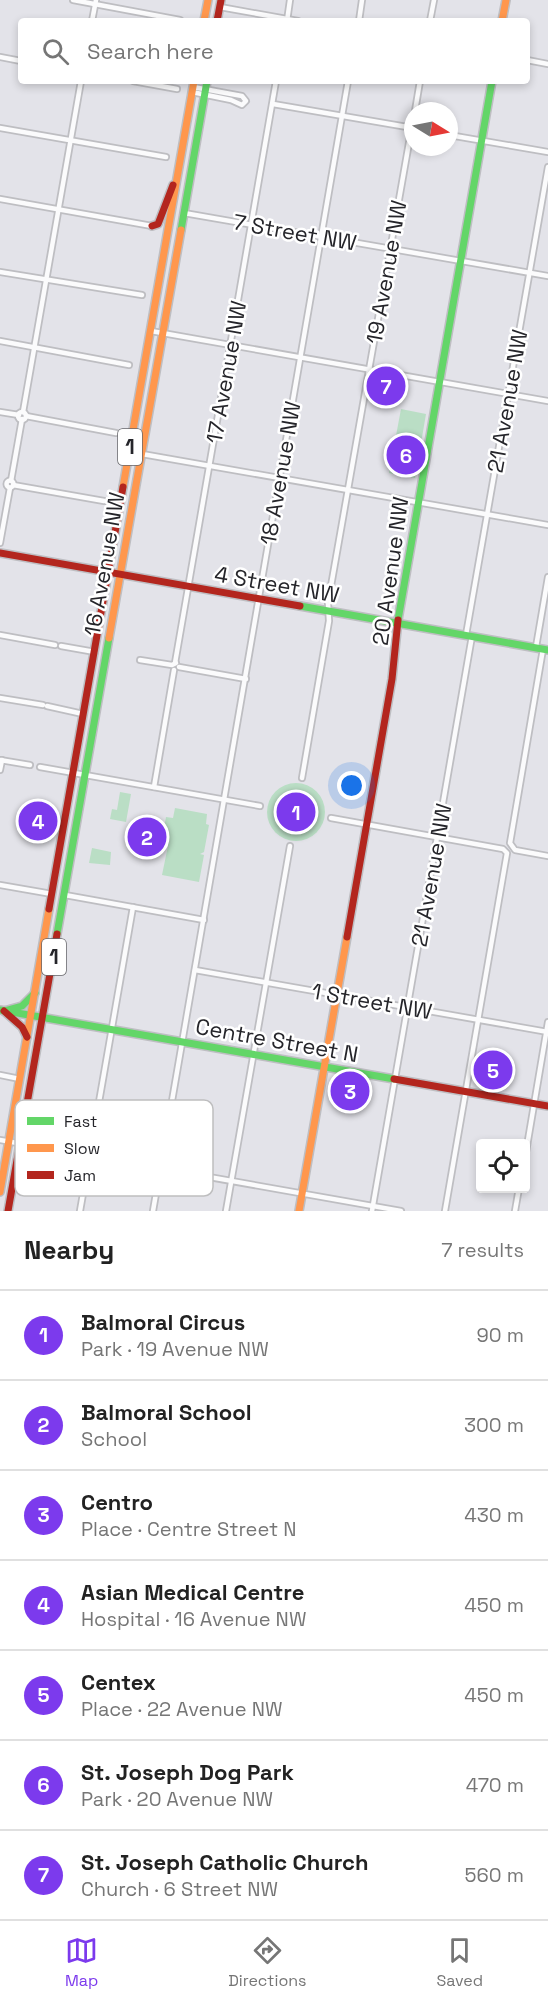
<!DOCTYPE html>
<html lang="en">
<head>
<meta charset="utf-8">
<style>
	:root { --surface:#fff; --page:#f6f6f6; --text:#222; --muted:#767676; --line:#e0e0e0; --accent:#7c3aed }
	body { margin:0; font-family:"Space Grotesk",sans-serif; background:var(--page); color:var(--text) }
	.controls { position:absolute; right:18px; bottom:18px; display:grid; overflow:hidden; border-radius:6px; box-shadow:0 3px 9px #0003 }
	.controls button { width:54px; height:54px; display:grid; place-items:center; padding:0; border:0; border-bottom:2px solid var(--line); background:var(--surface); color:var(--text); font:30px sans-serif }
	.compass { position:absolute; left:404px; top:102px; width:54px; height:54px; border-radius:50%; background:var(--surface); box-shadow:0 3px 9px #0003; rotate:100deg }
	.you { position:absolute; left:352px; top:786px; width:21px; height:21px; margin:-15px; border:4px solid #fff; border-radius:50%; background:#1a73e8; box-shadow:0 0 0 9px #1a73e833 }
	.badge { display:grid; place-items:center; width:39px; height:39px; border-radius:50%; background:var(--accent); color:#fff; font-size:20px; font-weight:700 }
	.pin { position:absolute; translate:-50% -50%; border:3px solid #fff; box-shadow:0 2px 6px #0006 }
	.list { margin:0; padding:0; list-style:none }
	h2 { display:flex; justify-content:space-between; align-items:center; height:78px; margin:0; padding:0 24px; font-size:26px }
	h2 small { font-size:20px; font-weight:400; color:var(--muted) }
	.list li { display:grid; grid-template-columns:39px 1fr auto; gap:18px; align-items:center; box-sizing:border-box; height:90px; padding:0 24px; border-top:2px solid var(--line) }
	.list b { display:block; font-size:22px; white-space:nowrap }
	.list p { margin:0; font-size:20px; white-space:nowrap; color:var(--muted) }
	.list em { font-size:20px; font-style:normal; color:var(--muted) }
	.icon { flex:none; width:33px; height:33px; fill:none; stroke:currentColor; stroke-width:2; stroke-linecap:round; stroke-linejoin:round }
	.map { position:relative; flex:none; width:548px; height:1211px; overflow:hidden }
	.search { position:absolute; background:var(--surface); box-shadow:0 3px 9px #0003; left:18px; right:18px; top:18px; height:66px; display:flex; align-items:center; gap:15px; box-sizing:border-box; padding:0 21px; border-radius:6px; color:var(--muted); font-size:22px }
	.sheet { height:708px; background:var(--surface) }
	nav { display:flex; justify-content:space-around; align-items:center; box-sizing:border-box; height:84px; border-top:2px solid var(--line); background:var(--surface); font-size:16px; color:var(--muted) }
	nav a { display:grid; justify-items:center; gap:3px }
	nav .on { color:var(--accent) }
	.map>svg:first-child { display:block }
	.green { fill:#badec5 }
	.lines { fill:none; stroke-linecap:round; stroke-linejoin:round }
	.street-casing { stroke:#bebec2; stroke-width:8 }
	.fast-casing { stroke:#bebec2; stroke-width:10 }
	.slow-casing { stroke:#bebec2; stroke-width:10 }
	.jam-casing { stroke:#bebec2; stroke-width:10 }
	.street { stroke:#fbfbfc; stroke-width:4.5 }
	.fast { stroke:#63d668; stroke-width:7 }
	.slow { stroke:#ff974d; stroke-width:7 }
	.jam { stroke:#b3261e; stroke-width:7 }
	.labels { text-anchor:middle; stroke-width:5; stroke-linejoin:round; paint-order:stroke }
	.shield { fill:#fff; stroke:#66666a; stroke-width:1.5 }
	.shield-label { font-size:21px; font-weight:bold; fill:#25252a }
	.street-label { font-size:22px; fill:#25252a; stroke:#fff }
	.key { fill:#fff; stroke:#bebebf; stroke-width:1.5 }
	.key-label { font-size:16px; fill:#25252a }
</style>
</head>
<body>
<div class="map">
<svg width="548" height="1211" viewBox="0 0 548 1211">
	<rect width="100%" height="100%" fill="#e3e3e9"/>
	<g class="green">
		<path d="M401 409 426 414 415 478 389 473Z"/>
		<circle cx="296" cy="812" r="29"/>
		<path d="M120 792 131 794 126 822 110 819 112 809 117 810Z"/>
		<path d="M175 808 207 814 206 824 209 825 204 852 200 854 204 855 199 882 162 875 168 846 161 844 166 817 173 818Z"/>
		<path d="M92 848 111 852 110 865 89 863Z"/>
	</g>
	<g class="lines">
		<defs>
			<g id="street">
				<path d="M73 0 180 20"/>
				<path d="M220 7 298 21"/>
				<path d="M92 21 96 0"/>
				<path d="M287 21 290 0"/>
				<path d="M359 21 362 0"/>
				<path d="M430 21 434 0"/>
				<path d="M0 57 21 61"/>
				<path d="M527 60 548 64"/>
				<path d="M133 81 177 89"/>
				<path d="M192 92 231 100 242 105 246 101 242 96 193 87"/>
				<path d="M273 104 413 128"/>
				<path d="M415 111 420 81"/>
				<path d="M0 128 166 157"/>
				<path d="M449 135 548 152"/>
				<path d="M0 199 152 226"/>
				<path d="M184 213 548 276"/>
				<path d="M0 272 142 295"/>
				<path d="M151 331 548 401"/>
				<path d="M0 341 129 365"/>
				<path d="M0 412 19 415"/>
				<path d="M23 412 81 81"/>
				<circle cx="22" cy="416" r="4"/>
				<path d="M26 416 116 433"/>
				<path d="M142 454 548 525"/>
				<circle cx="10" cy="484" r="3.5"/>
				<path d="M11 481 22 419"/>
				<path d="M13 485 104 501"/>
				<path d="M0 543 10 488"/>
				<path d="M0 635 55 645"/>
				<path d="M466 635 548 167"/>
				<path d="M61 646 95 652"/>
				<path d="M536 647 548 577"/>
				<path d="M543 649 510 843 515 850 548 856"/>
				<path d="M140 660 172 665 176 663"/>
				<path d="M175 663 276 81"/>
				<path d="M179 667 246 679"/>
				<path d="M0 698 43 705"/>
				<path d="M47 706 83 714"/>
				<path d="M0 760 30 765"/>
				<path d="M40 767 260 806"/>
				<path d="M0 770 2 760"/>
				<path d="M302 778 329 621 328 603 413 120"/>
				<path d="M154 787 174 670"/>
				<path d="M331 818 503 849 507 853 445 1211"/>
				<path d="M0 885 52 894"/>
				<path d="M65 895 204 920"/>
				<path d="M195 970 548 1032"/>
				<path d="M0 1075 20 1079"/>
				<path d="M0 1140 401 1211"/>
				<path d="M526 1152 548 1022"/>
				<path d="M80 1211 133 907"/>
				<path d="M153 1211 348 81"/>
				<path d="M226 1211 290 846"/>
				<path d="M372 1211 472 636"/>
				<path d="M515 1211 519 1188"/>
			</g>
			<g id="fast">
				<path d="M181 230 207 81"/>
				<path d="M300 606 548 650"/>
				<path d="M398 620 492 81"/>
				<path d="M57 934 109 638"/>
				<path d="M0 1010 394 1079"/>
				<path d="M4 1011 22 1006 35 993"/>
			</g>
			<g id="slow">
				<path d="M204 21 208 0"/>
				<path d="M502 21 506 0"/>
				<path d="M123 487 194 81"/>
				<path d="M109 638 181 230"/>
				<path d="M0 1192 49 909"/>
				<path d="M299 1211 347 937"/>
			</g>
			<g id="jam">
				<path d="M217 21 221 0"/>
				<path d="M152 226 158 224 160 219 173 185"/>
				<path d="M0 553 300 606"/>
				<path d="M49 909 123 487"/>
				<path d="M347 937 392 679 398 620"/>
				<path d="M4 1011 22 1027 27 1037"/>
				<path d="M394 1079 548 1106"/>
				<path d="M8 1211 57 934"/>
			</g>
		</defs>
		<use href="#street" class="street-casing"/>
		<use href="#fast" class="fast-casing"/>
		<use href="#slow" class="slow-casing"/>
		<use href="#jam" class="jam-casing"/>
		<use href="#street" class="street"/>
		<use href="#fast" class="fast"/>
		<use href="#slow" class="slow"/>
		<use href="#jam" class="jam"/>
	</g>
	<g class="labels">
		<g class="shield">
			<rect x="118" y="429" width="24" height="36" rx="4.5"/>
			<rect x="42" y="939" width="24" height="36" rx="4.5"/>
		</g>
		<g class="shield-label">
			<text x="130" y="454">1</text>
			<text x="54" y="964">1</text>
		</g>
		<g class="street-label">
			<text transform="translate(295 232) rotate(10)" y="8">7 Street NW</text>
			<text transform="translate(386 272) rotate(-80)" y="8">19 Avenue NW</text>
			<text transform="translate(226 372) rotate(-80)" y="8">17 Avenue NW</text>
			<text transform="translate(507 401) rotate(-80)" y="8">21 Avenue NW</text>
			<text transform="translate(280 473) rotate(-80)" y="8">18 Avenue NW</text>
			<text transform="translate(104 564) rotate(-80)" y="8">16 Avenue NW</text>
			<text transform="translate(390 571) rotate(-82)" y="8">20 Avenue NW</text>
			<text transform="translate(277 584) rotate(10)" y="8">4 Street NW</text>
			<text transform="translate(431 875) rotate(-80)" y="8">21 Avenue NW</text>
			<text transform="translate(372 1001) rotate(10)" y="8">1 Street NW</text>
			<text transform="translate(277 1040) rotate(10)" y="8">Centre Street N</text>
		</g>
	</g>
	<rect x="15" y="1100" width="198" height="96" rx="9" class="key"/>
	<rect x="27" y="1117" width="27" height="8" fill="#63d668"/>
	<rect x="27" y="1144" width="27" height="8" fill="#ff974d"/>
	<rect x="27" y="1171" width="27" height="8" fill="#b3261e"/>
	<g class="key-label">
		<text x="64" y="1127">Fast</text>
		<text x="64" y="1154">Slow</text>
		<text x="64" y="1181">Jam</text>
	</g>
</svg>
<div class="controls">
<button><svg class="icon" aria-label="locate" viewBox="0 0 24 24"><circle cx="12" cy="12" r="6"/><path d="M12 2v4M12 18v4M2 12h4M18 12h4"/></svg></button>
</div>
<svg class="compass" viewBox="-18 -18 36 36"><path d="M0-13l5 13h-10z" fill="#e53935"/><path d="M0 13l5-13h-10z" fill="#767676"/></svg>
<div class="you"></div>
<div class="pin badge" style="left:296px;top:812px">1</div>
<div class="pin badge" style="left:147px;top:837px">2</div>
<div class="pin badge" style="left:350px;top:1091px">3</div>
<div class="pin badge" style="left:38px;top:821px">4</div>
<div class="pin badge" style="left:493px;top:1070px">5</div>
<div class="pin badge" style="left:406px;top:455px">6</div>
<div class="pin badge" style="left:386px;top:386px">7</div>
<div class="search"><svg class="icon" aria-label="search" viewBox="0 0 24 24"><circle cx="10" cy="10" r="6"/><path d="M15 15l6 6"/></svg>Search here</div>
</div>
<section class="sheet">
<h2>Nearby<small>7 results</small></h2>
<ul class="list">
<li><span class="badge">1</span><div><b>Balmoral Circus</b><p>Park · 19 Avenue NW</p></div><em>90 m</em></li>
<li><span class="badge">2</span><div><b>Balmoral School</b><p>School</p></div><em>300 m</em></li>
<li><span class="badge">3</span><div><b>Centro</b><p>Place · Centre Street N</p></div><em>430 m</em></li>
<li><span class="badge">4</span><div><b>Asian Medical Centre</b><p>Hospital · 16 Avenue NW</p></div><em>450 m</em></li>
<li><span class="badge">5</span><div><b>Centex</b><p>Place · 22 Avenue NW</p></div><em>450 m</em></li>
<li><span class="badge">6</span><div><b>St. Joseph Dog Park</b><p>Park · 20 Avenue NW</p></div><em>470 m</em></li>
<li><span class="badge">7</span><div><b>St. Joseph Catholic Church</b><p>Church · 6 Street NW</p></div><em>560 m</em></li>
</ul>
</section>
<nav>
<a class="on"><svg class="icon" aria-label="map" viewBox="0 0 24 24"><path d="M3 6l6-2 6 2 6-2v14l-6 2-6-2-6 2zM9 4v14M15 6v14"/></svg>Map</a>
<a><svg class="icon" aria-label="directions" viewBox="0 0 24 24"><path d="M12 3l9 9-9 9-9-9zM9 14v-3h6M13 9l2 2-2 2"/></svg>Directions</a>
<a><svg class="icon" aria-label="saved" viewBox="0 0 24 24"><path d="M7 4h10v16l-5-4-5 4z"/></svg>Saved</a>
</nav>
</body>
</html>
